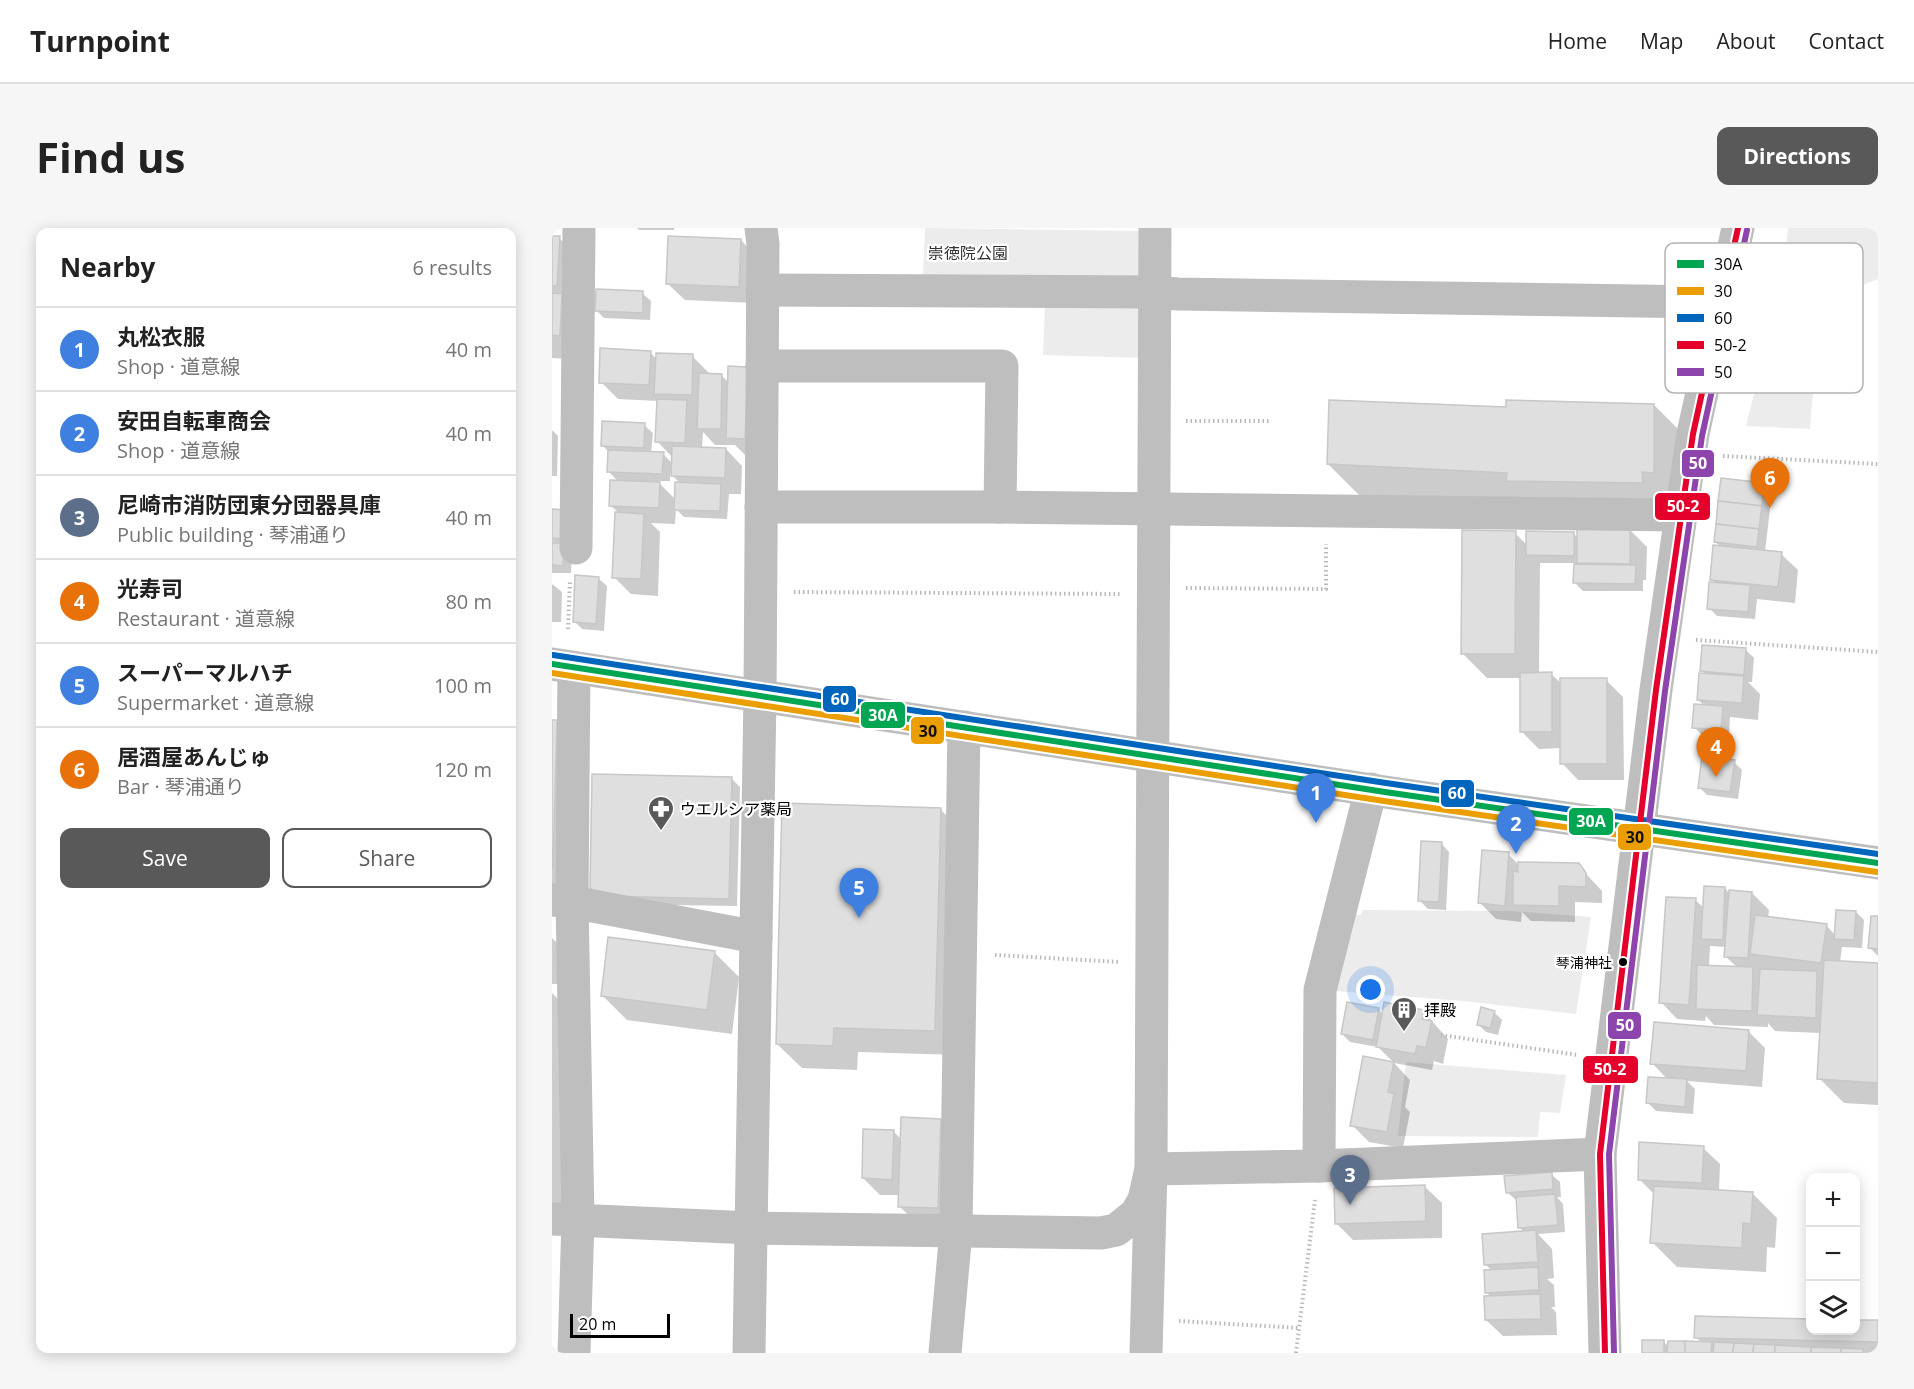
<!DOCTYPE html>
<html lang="en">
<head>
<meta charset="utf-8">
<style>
	:root { --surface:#fff; --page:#f6f6f6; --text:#222; --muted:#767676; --line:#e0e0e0; --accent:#595959 }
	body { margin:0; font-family:"Open Sans","Noto Sans JP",sans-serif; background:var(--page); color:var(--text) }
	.controls { position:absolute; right:18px; bottom:18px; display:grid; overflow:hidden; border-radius:12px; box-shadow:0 3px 15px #0003 }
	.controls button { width:54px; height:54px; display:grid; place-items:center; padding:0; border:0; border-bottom:2px solid var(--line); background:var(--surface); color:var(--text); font:30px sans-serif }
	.scale { position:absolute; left:18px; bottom:15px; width:100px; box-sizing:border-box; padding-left:6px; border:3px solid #000; border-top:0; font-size:16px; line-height:21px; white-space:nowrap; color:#000; -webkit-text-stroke:4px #fff; paint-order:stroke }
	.you { position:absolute; left:819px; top:762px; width:21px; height:21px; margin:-15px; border:4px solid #fff; border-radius:50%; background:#1a73e8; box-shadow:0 0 0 9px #1a73e833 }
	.badge { display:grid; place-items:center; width:39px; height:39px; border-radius:50%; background:var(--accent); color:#fff; font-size:20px; font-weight:700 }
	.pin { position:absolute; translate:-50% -50px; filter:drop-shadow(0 2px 3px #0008) }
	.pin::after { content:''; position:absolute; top:32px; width:21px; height:18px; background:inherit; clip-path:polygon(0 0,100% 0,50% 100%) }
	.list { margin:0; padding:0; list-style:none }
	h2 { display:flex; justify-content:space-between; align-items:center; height:78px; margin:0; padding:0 24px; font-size:26px }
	h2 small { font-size:20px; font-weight:400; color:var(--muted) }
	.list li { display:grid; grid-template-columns:39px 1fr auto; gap:18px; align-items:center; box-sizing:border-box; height:84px; padding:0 24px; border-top:2px solid var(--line) }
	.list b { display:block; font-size:22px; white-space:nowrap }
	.list p { margin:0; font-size:20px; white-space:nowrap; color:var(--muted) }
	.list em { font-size:20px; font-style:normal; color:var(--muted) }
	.actions { display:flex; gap:12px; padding:18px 24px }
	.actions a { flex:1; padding:14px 0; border:2px solid var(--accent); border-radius:12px; text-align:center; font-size:21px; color:var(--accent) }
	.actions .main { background:var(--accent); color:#fff }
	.icon { flex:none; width:33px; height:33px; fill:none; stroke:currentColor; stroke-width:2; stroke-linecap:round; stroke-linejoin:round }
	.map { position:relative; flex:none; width:1326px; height:1125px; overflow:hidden; border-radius:12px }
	header { display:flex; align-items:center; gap:36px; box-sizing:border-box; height:84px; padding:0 30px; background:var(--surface); border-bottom:2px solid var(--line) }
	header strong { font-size:28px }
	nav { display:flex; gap:33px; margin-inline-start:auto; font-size:21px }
	.intro { display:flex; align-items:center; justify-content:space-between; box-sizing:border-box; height:144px; padding:0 36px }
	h1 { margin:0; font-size:42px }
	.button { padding:15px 27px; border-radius:12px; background:var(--accent); color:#fff; font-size:21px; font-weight:700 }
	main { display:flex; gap:36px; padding:0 36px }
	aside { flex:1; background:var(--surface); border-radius:12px; box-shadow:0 3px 15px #0003 }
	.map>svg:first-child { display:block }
	.green { fill:#ececec }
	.shadow { fill:#0003; fill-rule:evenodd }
	.building { fill:#dfdfdf; stroke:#c7c7c7; stroke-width:1.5 }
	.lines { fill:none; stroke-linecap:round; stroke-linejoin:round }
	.path { stroke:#b9b9b9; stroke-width:4; stroke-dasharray:1.5 3; stroke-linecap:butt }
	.minor { stroke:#bebebe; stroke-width:33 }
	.bus-1-casing { stroke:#fff; stroke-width:10 }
	.bus-2-casing { stroke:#fff; stroke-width:10 }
	.bus-3-casing { stroke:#fff; stroke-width:10 }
	.bus-4-casing { stroke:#fff; stroke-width:10 }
	.bus-5-casing { stroke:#fff; stroke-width:10 }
	.bus-1 { stroke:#00a651; stroke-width:6 }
	.bus-2 { stroke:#eb9e00; stroke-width:6 }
	.bus-3 { stroke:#0065bd; stroke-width:6 }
	.bus-4 { stroke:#e4002b; stroke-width:6 }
	.bus-5 { stroke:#8e44ad; stroke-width:6 }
	.bus-dot { fill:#000; stroke:#fff; stroke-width:2 }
	.labels { text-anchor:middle; stroke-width:4.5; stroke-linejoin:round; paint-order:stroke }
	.bus-label { font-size:14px; fill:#000; stroke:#fff; text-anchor:end }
	.park-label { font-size:16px; fill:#333; stroke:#fff }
	.poi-label { font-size:16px; fill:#000; stroke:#fff; text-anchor:start }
	.key { fill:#fff; stroke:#b2b2b2; stroke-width:1.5 }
	.key-label { font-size:16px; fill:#000 }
	.line-badge { stroke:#fff; stroke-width:2 }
	.badge-label { font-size:16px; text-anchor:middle; font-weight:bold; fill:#fff }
	.pale-badge-label { font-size:16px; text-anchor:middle; font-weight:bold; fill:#111 }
</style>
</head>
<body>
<header>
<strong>Turnpoint</strong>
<nav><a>Home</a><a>Map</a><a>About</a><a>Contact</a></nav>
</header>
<div class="intro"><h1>Find us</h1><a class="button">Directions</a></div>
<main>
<aside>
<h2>Nearby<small>6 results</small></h2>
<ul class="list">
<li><span class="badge" style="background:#3f7fe0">1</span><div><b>丸松衣服</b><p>Shop · 道意線</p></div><em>40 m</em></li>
<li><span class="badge" style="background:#3f7fe0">2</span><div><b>安田自転車商会</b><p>Shop · 道意線</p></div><em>40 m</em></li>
<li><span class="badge" style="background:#5c6f8a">3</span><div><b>尼崎市消防団東分団器具庫</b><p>Public building · 琴浦通り</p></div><em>40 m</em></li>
<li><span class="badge" style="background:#e8710a">4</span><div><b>光寿司</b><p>Restaurant · 道意線</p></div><em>80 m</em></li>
<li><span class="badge" style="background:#3f7fe0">5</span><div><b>スーパーマルハチ</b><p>Supermarket · 道意線</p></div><em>100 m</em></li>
<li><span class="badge" style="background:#e8710a">6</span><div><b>居酒屋あんじゅ</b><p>Bar · 琴浦通り</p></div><em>120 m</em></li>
</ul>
<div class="actions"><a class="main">Save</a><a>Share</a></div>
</aside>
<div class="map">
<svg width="1326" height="1125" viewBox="0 0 1326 1125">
	<rect width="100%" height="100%" fill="#fff"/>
	<g class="green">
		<path d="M373 0 590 3V53L371 50Z"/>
		<path d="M1236 0H1326V51L1268 74 1258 201 1194 198 1231 51Z"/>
		<path d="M493 78 592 79V130L491 127Z"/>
		<path d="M810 682 957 683 1039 689 1024 786 911 773 782 763 799 686 809 687Z"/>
		<path d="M854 834 1014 847 1008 885 988 884 986 909 846 908Z"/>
	</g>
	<g class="shadow">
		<path d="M85 0H122V2H87Z"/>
		<path d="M0 10H7L32 35V132L0 130Z"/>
		<path d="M189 12 205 29 203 75 133 72 116 56Z"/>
		<path d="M90 65 99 73 98 92 52 90 44 82Z"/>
		<path d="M98 124 105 132 140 128 157 145V147L170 148 177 155 209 227H193L183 217H163L151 204 150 220 174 221 190 238 189 266H177L175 291 132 289 124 281 123 296 99 295 108 304 106 368 79 366 62 349 68 286 58 277 67 254 56 243 57 224 51 218 92 197 101 205 99 225 111 226 121 236V230L105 213 106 173 66 171 49 154ZM118 245 129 256 124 272 105 253H118Z"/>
		<path d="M1102 177 1145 220V287L819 279 776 236 955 180Z"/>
		<path d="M0 202 6 208 5 248H0Z"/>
		<path d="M1212 256 1220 264 1213 324 1229 326 1246 342 1243 375 1205 371 1203 391 1165 388 1157 380 1164 356 1159 351 1169 319 1163 314Z"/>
		<path d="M0 283 20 326 19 345H0Z"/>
		<path d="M1078 302 1095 319 1094 352H1091V363H1031L1023 355V335H988L987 446H999L1010 456 1054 452 1071 469 1072 552H1026L1010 535V520L987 521 970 504V450H935L910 425 963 305 975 317 1021 305 1027 311Z"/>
		<path d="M46 350 55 358 52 403 30 401 22 393Z"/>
		<path d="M0 356 10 364 9 394H0Z"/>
		<path d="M1194 422 1202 430 1200 454H1196L1208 466 1206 492 1178 489 1177 509 1150 507 1142 499 1153 478 1146 472 1154 447 1150 443Z"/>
		<path d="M0 493 4 494 29 518 25 665 0 664Z"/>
		<path d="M1182 534 1190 542 1186 571 1155 567 1147 559Z"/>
		<path d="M180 551 188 559 185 678 54 676Z"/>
		<path d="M388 581 413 606 407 827 306 824 305 842 250 840 225 816Z"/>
		<path d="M889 615 897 624 894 682 876 681 867 672Z"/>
		<path d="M956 626 966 636 1026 637 1050 663V675L1023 674V694L979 693 970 684 969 694 944 691 927 674Z"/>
		<path d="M1173 660 1176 664 1200 665 1217 682 1216 690 1274 697 1283 707 1304 684 1312 692 1310 720 1290 719 1288 734 1326 737V877L1292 875 1267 850 1269 805 1223 803 1216 795V799L1162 797 1154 788 1153 793 1125 791 1109 774 1143 672 1152 680ZM1158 718 1174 719 1173 728 1186 740 1157 739Z"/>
		<path d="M1326 690V728L1318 720Z"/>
		<path d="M0 710 5 715V756H0Z"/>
		<path d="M162 724 187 749 180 806 75 792 50 767Z"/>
		<path d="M0 765 29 794 31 982H0Z"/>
		<path d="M827 782 831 786 871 783 896 811 891 836 882 833 880 842 842 835 826 819 798 814 790 806Z"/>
		<path d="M942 784 950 792 946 807 934 804 926 796Z"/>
		<path d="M1196 803 1213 820 1210 859 1135 853 1143 861 1141 886 1104 883 1096 875 1116 852 1100 835Z"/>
		<path d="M842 835 858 852 853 879 858 884 851 920 817 914 800 897Z"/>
		<path d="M388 892 405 909 402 996 365 995 348 979V967H328L311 950 341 903 350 912Z"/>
		<path d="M1151 920 1168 936 1167 963 1200 965 1225 990 1223 1020 1215 1019 1214 1044 1125 1039 1100 1014 1103 967 1087 951Z"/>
		<path d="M999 946 1008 954 1009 969H1005L1011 976 1013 1004 986 1006 1000 1021 1002 1050 995 1051 1002 1057 1003 1079H999L1004 1084 1005 1107 951 1108 934 1092 939 1069 934 1064 940 1043 934 1037 973 1005 967 999 965 973 956 965Z"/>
		<path d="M873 959 890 975V1010L801 1012 784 995Z"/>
		<path d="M1145 1089 1258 1092V1102H1304V1093L1326 1094V1125H1092L1112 1114 1117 1119 1150 1115 1144 1109Z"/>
	</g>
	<g class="building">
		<path d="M0 8H8L5 58H0Z"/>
		<path d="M116 8 189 11 187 59 114 56Z"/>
		<path d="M44 61 91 63V85L43 83Z"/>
		<path d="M0 65 10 66 8 108 0 107Z"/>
		<path d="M48 120 99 123 97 157 47 155Z"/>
		<path d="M104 125 141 126 140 167 102 166Z"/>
		<path d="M176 138 196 139 193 211 174 210Z"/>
		<path d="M147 145 170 146 169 201H145Z"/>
		<path d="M105 171 135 172 133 215 103 214Z"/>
		<path d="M777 172 954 179V172L1102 176V245L1090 244 1091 255 954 253 955 245 775 236Z"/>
		<path d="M50 193 93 195 92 220 49 218Z"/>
		<path d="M120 218 174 220 173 250 119 248Z"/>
		<path d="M56 222 112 224 110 246 55 244Z"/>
		<path d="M1169 250 1212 255 1210 278 1166 273Z"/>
		<path d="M58 252 108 254 107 280 57 278Z"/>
		<path d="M123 254 169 256 168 283 122 282Z"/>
		<path d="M1166 273 1210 278 1207 301 1164 296Z"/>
		<path d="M0 281 14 282 13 311 0 310Z"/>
		<path d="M63 284 92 286 89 351 60 350Z"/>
		<path d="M1164 296 1207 301 1205 319 1162 314Z"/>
		<path d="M1025 300 1078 301V336L1025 335Z"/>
		<path d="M910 302 964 303 963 426H909Z"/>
		<path d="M974 303 1022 304V328L974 327Z"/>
		<path d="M0 315H12L11 338 0 337Z"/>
		<path d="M1161 317 1230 324 1226 359 1158 352Z"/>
		<path d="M1022 336 1084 337 1083 356 1021 355Z"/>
		<path d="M23 347 47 349 44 396 21 394Z"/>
		<path d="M1157 354 1198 357 1196 384 1155 381Z"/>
		<path d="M1150 417 1194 420 1192 447 1148 443Z"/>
		<path d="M1000 444V504H968V445Z"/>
		<path d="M1147 445 1192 448 1190 475 1145 472Z"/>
		<rect x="1008" y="450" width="47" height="86"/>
		<path d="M1142 476 1171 478 1169 502 1140 500Z"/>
		<path d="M0 492H5L1 641H0Z"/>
		<path d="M1150 528 1183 532 1178 564 1146 560Z"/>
		<path d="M40 546 180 549 177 671 45 668 38 659Z"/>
		<path d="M230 575 389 580 383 803 282 800 281 818 224 816Z"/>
		<path d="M869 613 890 614 887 674 866 673Z"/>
		<path d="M930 622 957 624 953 678 926 675Z"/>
		<path d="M966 634 1027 635 1034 645V659L1007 658V678L961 677V643L966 644Z"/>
		<path d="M1152 658 1173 659 1171 712 1149 711Z"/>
		<path d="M1177 662 1200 664 1196 730 1172 729Z"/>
		<path d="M1114 669 1144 670 1137 777 1107 775Z"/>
		<path d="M1284 682 1304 683 1302 712 1282 711Z"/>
		<path d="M1203 687 1275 696 1269 735 1198 726Z"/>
		<path d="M1319 688H1326V721L1316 720Z"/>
		<path d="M56 709 163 723 155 782 49 768Z"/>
		<path d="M1272 732 1326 735V855L1265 851Z"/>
		<path d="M1145 737 1201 739 1200 783 1144 781Z"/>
		<path d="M1208 741 1265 743 1264 790 1205 787Z"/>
		<path d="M795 774 827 780 821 812 789 806Z"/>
		<path d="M832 774 872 782 870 791 880 793 874 820 865 818 863 826 824 819Z"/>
		<path d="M929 779 943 783 938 800 925 797Z"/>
		<path d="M1102 794 1197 802 1194 843 1098 836Z"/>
		<path d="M811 828 842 834 836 864 842 866 835 904 798 898Z"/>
		<path d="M1096 849 1135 851 1133 879 1094 875Z"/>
		<path d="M349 889 389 891 386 980 346 979Z"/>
		<path d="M311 901 342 902 340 952 310 950Z"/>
		<path d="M1087 914 1152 918 1150 955 1086 952Z"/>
		<path d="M1000 944 1001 961 954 965 952 948Z"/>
		<path d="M873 957 874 993 783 996 782 960Z"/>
		<path d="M1102 958 1201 964 1199 996 1191 995 1190 1020 1098 1015Z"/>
		<path d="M1003 966 1006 997 966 1000 964 969Z"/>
		<path d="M984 1002 986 1034 932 1037 930 1006Z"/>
		<path d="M986 1039 987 1062 933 1065 932 1042Z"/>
		<path d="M988 1066 989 1091 933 1092 932 1068Z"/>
		<path d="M1143 1088 1258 1091V1102H1304V1092H1326V1114L1142 1110Z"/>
		<rect x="1090" y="1112" width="22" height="13"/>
		<path d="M1116 1113H1133V1125H1115Z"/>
		<path d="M1133 1113 1160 1114 1159 1125H1133Z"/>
		<path d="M1162 1114 1182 1115 1181 1125H1161Z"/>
		<path d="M1182 1115 1202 1116 1201 1125H1181Z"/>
		<path d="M1202 1116 1223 1117V1125H1201Z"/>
		<path d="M1223 1117 1259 1119V1125H1223Z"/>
		<path d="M1259 1119 1289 1120V1125H1259Z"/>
		<path d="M1289 1120 1311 1121V1125H1289Z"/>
	</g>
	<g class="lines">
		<g class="path">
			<path d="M634 193H718"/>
			<path d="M1171 228 1326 236"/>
			<path d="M634 360 774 361V316"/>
			<path d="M242 364 568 366"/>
			<path d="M16 401 18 352"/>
			<path d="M1144 412 1326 424"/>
			<path d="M443 727 567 734"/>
			<path d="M889 807 1026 827"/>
			<path d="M627 1093 747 1100"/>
			<path d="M744 1125 763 972"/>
		</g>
		<g class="minor">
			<path d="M210 62 602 64 626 66 1152 74 1170 77"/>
			<path d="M210 138H450L448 279"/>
			<path d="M209 279H448L1129 287"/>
			<path d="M24 320 27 0"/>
			<path d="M0 436 833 564 1326 635"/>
			<path d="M0 672 20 674 22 440"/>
			<path d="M767 938 768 762 819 561"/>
			<path d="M0 991 199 1000 549 1005 564 1002 584 986 592 972 599 941 603 0"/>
			<path d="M22 1125 26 991 20 674 204 709"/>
			<path d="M197 1125 208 468 211 16 209 0"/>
			<path d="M393 1125 404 1003 412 499"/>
			<path d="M594 1125 599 941 767 938 1048 926"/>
			<path d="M1053 1125 1048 926 1104 462 1129 287 1141 206 1186 0"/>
		</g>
		<defs>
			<path id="bus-1" d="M0 436 833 564 1326 635"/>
			<path id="bus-2" d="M0 445 832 573 1325 644"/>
			<path id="bus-3" d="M1 427 834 555 1326 626"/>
			<path id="bus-4" d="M1053 1125 1048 926 1104 462 1141 206 1186 0"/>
			<path id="bus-5" d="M1062 1125 1057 926 1113 463 1150 208 1195 2"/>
		</defs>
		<use href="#bus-1" class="bus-1-casing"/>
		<use href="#bus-2" class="bus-2-casing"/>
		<use href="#bus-3" class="bus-3-casing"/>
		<use href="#bus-4" class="bus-4-casing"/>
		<use href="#bus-5" class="bus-5-casing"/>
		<use href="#bus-1" class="bus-1"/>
		<use href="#bus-2" class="bus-2"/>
		<use href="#bus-3" class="bus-3"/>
		<use href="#bus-4" class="bus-4"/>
		<use href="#bus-5" class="bus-5"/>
	</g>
	<defs>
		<symbol id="pharmacy-pin" viewBox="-11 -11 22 30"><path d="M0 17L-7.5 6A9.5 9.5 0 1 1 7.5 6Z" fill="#595959" stroke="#fff"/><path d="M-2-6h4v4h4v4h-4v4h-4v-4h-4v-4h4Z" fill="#fff"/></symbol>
		<symbol id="building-pin" viewBox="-11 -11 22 30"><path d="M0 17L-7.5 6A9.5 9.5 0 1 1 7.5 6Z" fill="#595959" stroke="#fff"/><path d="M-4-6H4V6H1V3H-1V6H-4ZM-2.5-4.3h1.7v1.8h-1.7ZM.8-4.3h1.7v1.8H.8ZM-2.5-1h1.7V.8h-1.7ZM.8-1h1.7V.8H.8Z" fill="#fff"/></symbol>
	</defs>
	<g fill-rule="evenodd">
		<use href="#pharmacy-pin" x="94" y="566" width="30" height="40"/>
		<use href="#building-pin" x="837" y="767" width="30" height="40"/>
	</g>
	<circle class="bus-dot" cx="1071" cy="734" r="5"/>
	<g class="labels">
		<g class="bus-label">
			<text x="1060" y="740">琴浦神社</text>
		</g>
		<g class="park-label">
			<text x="416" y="31">崇徳院公園</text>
		</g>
		<g class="poi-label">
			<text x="128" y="587">ウエルシア薬局</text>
			<text x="872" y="788">拝殿</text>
		</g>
	</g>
	<rect x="1113" y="15" width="198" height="150" rx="9" class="key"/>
	<rect x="1125" y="32" width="27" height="8" fill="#00a651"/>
	<rect x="1125" y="59" width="27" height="8" fill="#eb9e00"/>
	<rect x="1125" y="86" width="27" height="8" fill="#0065bd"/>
	<rect x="1125" y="113" width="27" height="8" fill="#e4002b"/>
	<rect x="1125" y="140" width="27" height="8" fill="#8e44ad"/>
	<g class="key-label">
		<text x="1162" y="42">30A</text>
		<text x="1162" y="69">30</text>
		<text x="1162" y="96">60</text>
		<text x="1162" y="123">50-2</text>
		<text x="1162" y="150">50</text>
	</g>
	<g class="line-badge">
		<rect x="1129" y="221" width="34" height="29" rx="6" fill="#8e44ad"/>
		<rect x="1102" y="264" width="57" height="29" rx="6" fill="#e4002b"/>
		<rect x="270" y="457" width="35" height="28" rx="6" fill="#0065bd"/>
		<rect x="308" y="473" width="46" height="28" rx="6" fill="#00a651"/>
		<rect x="358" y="488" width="35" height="29" rx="6" fill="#eb9e00"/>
		<rect x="888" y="551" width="35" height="29" rx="6" fill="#0065bd"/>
		<rect x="1016" y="579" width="46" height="29" rx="6" fill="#00a651"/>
		<rect x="1065" y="595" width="35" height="28" rx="6" fill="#eb9e00"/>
		<rect x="1055" y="783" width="35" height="29" rx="6" fill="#8e44ad"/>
		<rect x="1030" y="827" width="57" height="29" rx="6" fill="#e4002b"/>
	</g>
	<g class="badge-label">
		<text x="1146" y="241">50</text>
		<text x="1131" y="284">50-2</text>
		<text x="288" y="477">60</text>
		<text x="331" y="493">30A</text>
		<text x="905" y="571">60</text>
		<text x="1039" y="599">30A</text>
		<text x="1073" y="803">50</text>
		<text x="1058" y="847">50-2</text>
	</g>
	<g class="pale-badge-label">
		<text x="376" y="509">30</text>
		<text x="1083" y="615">30</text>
	</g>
</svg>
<div class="controls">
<button>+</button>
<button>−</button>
<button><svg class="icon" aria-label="layers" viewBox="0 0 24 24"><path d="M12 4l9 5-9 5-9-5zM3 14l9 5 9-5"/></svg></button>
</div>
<div class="scale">20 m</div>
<div class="you"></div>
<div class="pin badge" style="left:764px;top:595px;background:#3f7fe0">1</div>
<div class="pin badge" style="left:964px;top:626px;background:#3f7fe0">2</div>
<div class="pin badge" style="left:798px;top:977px;background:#5c6f8a">3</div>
<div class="pin badge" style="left:1164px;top:549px;background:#e8710a">4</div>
<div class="pin badge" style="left:307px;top:690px;background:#3f7fe0">5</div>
<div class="pin badge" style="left:1218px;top:280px;background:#e8710a">6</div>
</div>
</main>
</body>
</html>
